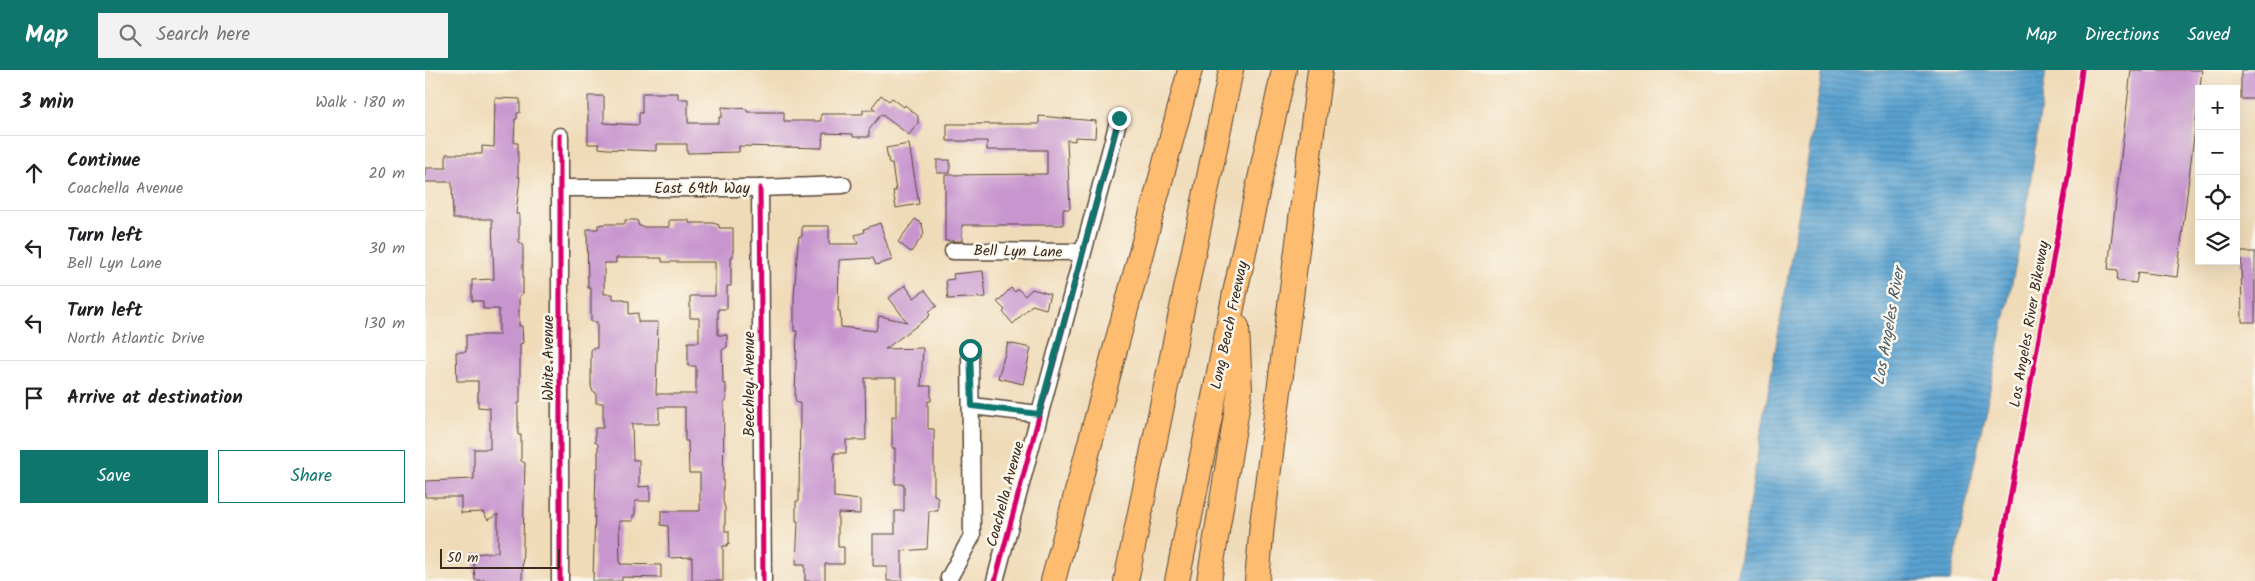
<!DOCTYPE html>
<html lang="en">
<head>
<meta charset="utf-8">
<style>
	:root { --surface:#fff; --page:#f2f2f2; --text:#202124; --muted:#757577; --line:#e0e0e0; --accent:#0f766e }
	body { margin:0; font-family:Kalam,sans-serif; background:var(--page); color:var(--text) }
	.controls { position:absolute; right:15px; top:15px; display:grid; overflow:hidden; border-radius:0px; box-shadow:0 5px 20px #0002 }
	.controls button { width:45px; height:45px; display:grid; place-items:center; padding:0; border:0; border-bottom:1px solid var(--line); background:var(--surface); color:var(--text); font:25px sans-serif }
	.scale { position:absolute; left:15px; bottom:12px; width:120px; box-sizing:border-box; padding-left:5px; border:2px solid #3b2a1e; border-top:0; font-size:14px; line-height:18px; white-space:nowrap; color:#3b2a1e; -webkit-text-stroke:4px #fbf7ec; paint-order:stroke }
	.stop { position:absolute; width:15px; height:15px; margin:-11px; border:4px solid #0f766e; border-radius:50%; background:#fff }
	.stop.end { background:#0f766e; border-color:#fff; box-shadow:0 1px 5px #0008 }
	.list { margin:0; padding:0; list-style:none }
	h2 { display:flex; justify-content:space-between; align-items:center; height:65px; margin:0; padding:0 20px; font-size:21px }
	h2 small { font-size:16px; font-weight:400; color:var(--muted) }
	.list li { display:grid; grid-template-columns:32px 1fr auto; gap:15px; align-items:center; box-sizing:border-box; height:75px; padding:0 20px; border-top:1px solid var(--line) }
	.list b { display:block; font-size:19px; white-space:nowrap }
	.list p { margin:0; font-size:16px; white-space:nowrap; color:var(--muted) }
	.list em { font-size:16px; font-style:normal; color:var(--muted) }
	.actions { display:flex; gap:10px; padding:15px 20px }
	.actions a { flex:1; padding:11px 0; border:1px solid var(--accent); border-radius:0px; text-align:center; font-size:18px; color:var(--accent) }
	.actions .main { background:var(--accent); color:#fff }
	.icon { flex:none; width:28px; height:28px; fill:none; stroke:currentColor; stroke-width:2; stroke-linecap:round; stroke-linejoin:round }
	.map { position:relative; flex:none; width:1830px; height:511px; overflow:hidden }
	header { display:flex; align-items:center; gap:30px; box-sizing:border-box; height:70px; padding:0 25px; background:var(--accent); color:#fff }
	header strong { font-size:24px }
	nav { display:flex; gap:28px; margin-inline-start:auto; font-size:18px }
	.search { width:350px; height:45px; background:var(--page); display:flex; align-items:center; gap:12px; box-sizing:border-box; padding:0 18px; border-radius:0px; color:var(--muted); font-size:19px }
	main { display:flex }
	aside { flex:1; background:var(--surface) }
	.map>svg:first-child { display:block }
	.water { fill:url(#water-rules); stroke:#4a6678 }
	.building { fill:#c896cf; fill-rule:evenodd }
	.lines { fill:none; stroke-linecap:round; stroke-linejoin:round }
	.minor-casing { stroke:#564535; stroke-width:19 }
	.highway-casing { stroke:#564535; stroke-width:26 }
	.minor { stroke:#fff; stroke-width:16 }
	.highway { stroke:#fdbc70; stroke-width:24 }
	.cycleway-casing { stroke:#fbf7ec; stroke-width:8 }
	.cycleway { stroke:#d6006c; stroke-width:5 }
	.route { stroke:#0f766e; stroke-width:6 }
	.labels { text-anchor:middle; stroke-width:5; stroke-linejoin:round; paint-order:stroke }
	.street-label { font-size:15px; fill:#3b2a1e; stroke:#fbf7ec }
	.water-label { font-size:16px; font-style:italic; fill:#475a66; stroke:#fbf7ec }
</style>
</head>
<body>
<header>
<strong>Map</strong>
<div class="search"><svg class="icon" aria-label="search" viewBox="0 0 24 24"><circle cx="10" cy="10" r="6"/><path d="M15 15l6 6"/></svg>Search here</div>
<nav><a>Map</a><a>Directions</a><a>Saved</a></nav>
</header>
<main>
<aside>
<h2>3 min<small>Walk · 180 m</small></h2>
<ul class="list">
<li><svg class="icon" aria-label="ahead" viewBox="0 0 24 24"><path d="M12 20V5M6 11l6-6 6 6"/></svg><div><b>Continue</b><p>Coachella Avenue</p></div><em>20 m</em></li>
<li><svg class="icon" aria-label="left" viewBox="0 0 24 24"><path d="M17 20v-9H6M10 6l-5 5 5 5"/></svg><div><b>Turn left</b><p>Bell Lyn Lane</p></div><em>30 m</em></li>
<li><svg class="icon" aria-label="left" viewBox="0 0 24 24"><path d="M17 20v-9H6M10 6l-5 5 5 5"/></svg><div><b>Turn left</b><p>North Atlantic Drive</p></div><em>130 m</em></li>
<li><svg class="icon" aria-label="arrive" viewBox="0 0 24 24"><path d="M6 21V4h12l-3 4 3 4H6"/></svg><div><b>Arrive at destination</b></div></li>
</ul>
<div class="actions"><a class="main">Save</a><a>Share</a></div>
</aside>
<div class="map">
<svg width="1830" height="511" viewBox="0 0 1830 511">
	<defs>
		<pattern id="water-rules" width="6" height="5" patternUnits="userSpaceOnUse" patternTransform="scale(1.25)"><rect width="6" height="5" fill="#5aa2d1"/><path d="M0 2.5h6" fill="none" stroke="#4c84a9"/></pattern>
	</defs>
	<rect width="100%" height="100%" fill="#fbf7ec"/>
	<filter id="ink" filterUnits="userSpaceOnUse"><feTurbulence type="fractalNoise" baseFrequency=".02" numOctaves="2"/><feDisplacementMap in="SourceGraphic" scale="10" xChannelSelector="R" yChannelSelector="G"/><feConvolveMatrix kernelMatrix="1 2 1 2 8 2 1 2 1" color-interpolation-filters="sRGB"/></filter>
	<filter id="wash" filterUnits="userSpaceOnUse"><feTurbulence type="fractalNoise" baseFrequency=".0096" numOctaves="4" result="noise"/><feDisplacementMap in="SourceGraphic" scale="20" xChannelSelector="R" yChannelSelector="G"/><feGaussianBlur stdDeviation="1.12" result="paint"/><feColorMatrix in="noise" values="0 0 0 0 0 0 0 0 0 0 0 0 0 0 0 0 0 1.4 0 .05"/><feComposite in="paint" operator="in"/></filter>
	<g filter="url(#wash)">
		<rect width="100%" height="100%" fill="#f0dbb9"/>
		<path class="water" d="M1398 0H1621L1600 150 1525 511H1311Z"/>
		<g id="blocks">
			<g class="building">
				<path d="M1706 0H1777L1752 207 1713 202 1711 213 1692 211 1693 200 1683 199Z"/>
				<rect x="1816" y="0" width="14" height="29"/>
				<path d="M217 23H253V29H263V53H294V47H297V37L322 39V42H359V51H396V44H438V40H451L447 37 456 25 464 31 467 28 479 37 480 35 493 46V53L484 65 456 44 444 60V67H428V64L398 63 397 78 314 76V82L262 83V74H231V81L182 79 174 78V74H163V26H179V53L214 55V43H217Z"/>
				<path d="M70 28 95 29V43H92V49H90L89 73H93V107H95L91 144H94V172L98 174V223L94 226V256H97L98 273 95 274V333H93V365H96V391L100 393 97 511 50 510 48 484 73 482V444L63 450 58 442 36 443V427H0V411L49 409V379H65V338L53 337V311H32L31 282H41V265H74V239H58V231H47V210L69 209 67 149H28L27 112H0V98H21V84H57V76L69 77Z"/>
				<path d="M614 46 671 51 670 68 650 67V71L642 70 645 139H638V155H537V171H520V105L622 104V80H562V71H522V54H614Z"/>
				<path d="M484 74 494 134 471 138 468 121H471L467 94H464L461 78Z"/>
				<rect x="512" y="90" width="13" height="13"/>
				<path d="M490 149 497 154 499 164 486 182 473 172Z"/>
				<path d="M200 150H212L214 156 220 157H244V150H264V153H288L294 155V158H308V187H306V216H302V239H293V265H302V277L297 280 298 314H301V331H299L298 431 300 438V461H304V474H302V476H298V511H267V487L244 488 243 456 236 455V441H275V403H264L263 371H260V337H234V354H207L208 390H214V417L225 416V431H210V445H208V451H194L195 494 236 495V508L197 507V511H168L171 399 173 398V374L170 372V358H178V333H171V322H168L166 316V281L167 278H172V252H166V218H163L162 159H173V155L180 154H200ZM191 188H237V192H290V226H265V248H274V272H263V296H271V324H231L233 252H213V243L204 244V231H200V229H188V224H179V193H191Z"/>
				<path d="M455 153 467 190 451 195 448 188 414 190 413 241H415L416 257 451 261 454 246 482 252 464 228 480 215 489 228 500 220 512 236 503 242 505 245 501 249 460 279 498 278 496 316H506V331H503V359H509V425L513 427V441H504L502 479 477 481V511H462V496H448V464H470V441H479V414H470V378H467V347H471V308H440L441 370H421V383H409V427L435 430V444L413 443V477H419V494H400V511H380V494H371L373 451H371V431H374L375 333H372L370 328 372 261H369V227L373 173 374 166H377V156H404V174H433L430 165 440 162 439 159Z"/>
				<path d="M1816 182H1830V252H1817Z"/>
				<path d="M558 201 561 227 523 229 521 210 529 209 528 204Z"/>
				<path d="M586 218 590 222 593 219 600 226 607 219 625 224 621 239 607 235 588 254 578 242 580 240 572 232Z"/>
				<path d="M583 273 606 278 598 314 573 308Z"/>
			</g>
		</g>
	</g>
	<g filter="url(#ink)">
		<use href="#blocks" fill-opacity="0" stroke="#564535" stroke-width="1"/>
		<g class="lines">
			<defs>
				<g id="minor">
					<path d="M135 66V511"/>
					<path d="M135 118H335L418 115"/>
					<path d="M335 118 338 511"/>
					<path d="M528 181 657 182"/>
					<path d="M547 336 614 344"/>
					<path d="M524 508 547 466 545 280"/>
					<path d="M570 511 694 48"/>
				</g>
				<g id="highway">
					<path d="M628 511 765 0"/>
					<path d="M701 511 806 0"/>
					<path d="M752 511 811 218 859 0"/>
					<path d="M784 511 815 320 812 257"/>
					<path d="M832 511 837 454 895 0"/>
				</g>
			</defs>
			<use href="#minor" class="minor-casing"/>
			<use href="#highway" class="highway-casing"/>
			<use href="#minor" class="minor"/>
			<use href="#highway" class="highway"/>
			<defs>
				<g id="cycleway">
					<path d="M135 66V511"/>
					<path d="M335 118 338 511"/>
					<path d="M570 511 694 48"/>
					<path d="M1570 511 1643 107 1657 0"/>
				</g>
			</defs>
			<use href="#cycleway" class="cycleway-casing"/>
			<use href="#cycleway" class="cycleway"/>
		</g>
	</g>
	<g class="lines" filter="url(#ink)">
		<path class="route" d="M545 280 547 336 614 344 694 48"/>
	</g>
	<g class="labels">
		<g class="street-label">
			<text x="277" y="123">East 69th Way</text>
			<text transform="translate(593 181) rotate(1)" y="5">Bell Lyn Lane</text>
			<text transform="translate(1604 254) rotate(-80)" y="5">Los Angeles River Bikeway</text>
			<text transform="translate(804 255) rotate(-78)" y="5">Long Beach Freeway</text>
			<text transform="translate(123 288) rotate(-90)" y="5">White Avenue</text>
			<text transform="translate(324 314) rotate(-90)" y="5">Beechley Avenue</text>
			<text transform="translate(580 424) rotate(-75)" y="5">Coachella Avenue</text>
		</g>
		<g class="water-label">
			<text transform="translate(1463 256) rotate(-80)" y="6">Los Angeles River</text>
		</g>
	</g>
</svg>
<div class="controls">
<button>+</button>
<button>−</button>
<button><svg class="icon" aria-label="locate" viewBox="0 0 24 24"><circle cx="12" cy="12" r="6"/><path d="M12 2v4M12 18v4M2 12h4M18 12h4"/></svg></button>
<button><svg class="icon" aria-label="layers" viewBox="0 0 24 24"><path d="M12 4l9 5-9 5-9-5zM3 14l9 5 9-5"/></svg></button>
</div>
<div class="scale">50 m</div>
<div class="stop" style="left:545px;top:280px"></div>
<div class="stop end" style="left:694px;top:48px"></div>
</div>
</main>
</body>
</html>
